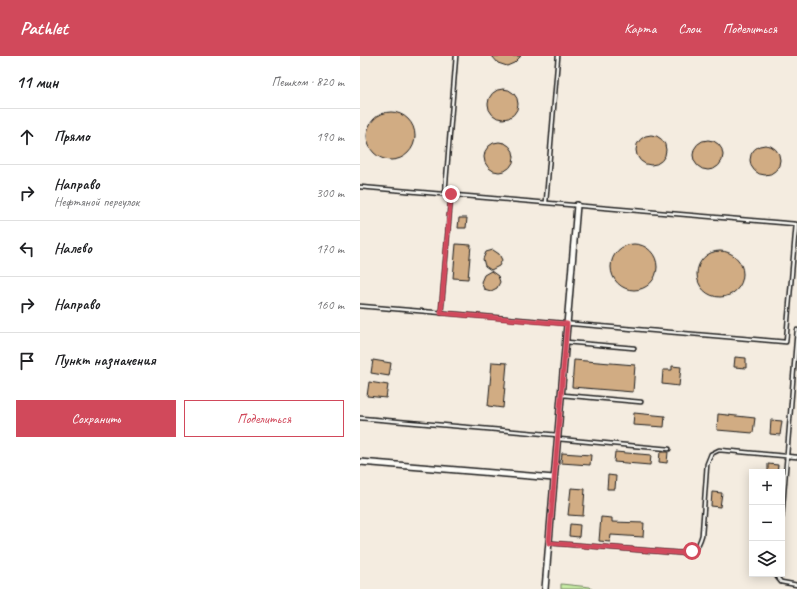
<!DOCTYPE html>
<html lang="ru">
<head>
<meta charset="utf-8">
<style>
	:root { --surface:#fff; --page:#f2f2f2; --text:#202124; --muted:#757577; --line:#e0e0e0; --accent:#d1495b }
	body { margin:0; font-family:Caveat,sans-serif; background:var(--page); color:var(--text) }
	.controls { position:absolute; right:12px; bottom:12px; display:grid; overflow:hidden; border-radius:0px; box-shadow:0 2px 10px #0003 }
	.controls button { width:36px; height:36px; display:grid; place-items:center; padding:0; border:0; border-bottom:1px solid var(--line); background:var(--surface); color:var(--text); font:20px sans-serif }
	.stop { position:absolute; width:12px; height:12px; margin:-9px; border:3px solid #d1495b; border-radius:50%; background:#fff }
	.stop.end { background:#d1495b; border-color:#fff; box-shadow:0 1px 4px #0008 }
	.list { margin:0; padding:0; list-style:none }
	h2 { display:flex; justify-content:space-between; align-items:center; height:52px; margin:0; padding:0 16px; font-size:17px }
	h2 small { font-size:13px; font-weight:400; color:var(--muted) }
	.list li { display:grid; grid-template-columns:26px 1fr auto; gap:12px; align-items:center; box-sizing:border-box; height:56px; padding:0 16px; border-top:1px solid var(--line) }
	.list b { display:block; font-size:15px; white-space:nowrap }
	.list p { margin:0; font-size:13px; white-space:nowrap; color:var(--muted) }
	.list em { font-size:13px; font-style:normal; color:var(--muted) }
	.actions { display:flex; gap:8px; padding:12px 16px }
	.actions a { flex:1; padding:9px 0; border:1px solid var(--accent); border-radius:0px; text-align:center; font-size:14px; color:var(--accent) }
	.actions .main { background:var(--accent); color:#fff }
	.icon { flex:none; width:22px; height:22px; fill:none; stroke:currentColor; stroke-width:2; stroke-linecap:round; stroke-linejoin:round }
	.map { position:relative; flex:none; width:437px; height:533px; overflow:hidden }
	header { display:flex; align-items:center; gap:24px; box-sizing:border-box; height:56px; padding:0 20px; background:var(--accent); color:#fff }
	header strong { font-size:19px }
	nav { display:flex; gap:22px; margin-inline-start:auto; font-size:14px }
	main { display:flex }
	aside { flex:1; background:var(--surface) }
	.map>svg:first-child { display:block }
	.green { fill:#c7eba5; stroke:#728460 }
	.building { fill:#d1ac83; stroke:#1c1c1c }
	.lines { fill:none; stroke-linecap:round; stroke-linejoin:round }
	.lane-casing { stroke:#1c1c1c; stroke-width:5.5 }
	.street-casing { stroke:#1c1c1c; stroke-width:8 }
	.lane { stroke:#fdfcf7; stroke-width:2.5 }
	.street { stroke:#fdfcf7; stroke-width:5 }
	.route { stroke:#d1495b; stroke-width:5 }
</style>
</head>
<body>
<header>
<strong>Pathlet</strong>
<nav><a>Карта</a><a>Слои</a><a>Поделиться</a></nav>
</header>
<main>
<aside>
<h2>11 мин<small>Пешком · 820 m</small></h2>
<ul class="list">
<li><svg class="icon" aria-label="ahead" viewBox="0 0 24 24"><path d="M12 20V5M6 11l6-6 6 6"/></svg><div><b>Прямо</b></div><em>190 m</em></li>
<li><svg class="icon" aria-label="right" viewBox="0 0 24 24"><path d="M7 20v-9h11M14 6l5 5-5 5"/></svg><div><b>Направо</b><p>Нефтяной переулок</p></div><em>300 m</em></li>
<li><svg class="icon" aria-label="left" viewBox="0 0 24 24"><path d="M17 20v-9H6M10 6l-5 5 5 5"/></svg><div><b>Налево</b></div><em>170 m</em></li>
<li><svg class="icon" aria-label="right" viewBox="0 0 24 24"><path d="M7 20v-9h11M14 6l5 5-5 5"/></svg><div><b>Направо</b></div><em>160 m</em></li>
<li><svg class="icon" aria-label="arrive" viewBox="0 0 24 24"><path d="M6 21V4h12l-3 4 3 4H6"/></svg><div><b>Пункт назначения</b></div></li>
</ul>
<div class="actions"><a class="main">Сохранить</a><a>Поделиться</a></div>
</aside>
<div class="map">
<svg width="437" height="533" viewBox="0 0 437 533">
	<rect width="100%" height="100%" fill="#f4ece0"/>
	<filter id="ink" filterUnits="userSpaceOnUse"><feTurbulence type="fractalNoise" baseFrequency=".025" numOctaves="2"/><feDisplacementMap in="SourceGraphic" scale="8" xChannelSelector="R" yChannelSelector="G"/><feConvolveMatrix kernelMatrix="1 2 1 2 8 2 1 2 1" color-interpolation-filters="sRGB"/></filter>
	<g filter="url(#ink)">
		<path class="green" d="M201 528 230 531 232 533H201Z"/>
		<g class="building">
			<path d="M132 0H161L154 7 147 10 138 7Z"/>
			<circle cx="143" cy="48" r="15"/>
			<circle cx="31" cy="80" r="24"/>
			<circle cx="291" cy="94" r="15"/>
			<circle cx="348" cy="99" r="15"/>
			<circle cx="139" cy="101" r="15"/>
			<circle cx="405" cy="104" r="15"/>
			<path d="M99 162H107L106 172H98Z"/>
			<path d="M96 188 111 189 108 223 93 222Z"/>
			<circle cx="274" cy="211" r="23"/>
			<path d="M133 194 139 198 142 204 139 210 131 214 125 210 123 203 126 196Z"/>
			<circle cx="360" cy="218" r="23"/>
			<path d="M131 215 138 220 140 226 137 232 131 235 124 233 121 226 124 219Z"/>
			<path d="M375 301 386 302V312L374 311Z"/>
			<path d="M13 304 31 307 29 320 11 317Z"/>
			<path d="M214 304 275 309 273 336 212 331Z"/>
			<path d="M132 306 147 307 143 352 128 350Z"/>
			<path d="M312 310 321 311 319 330 302 328 303 314H312Z"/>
			<path d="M9 326 28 329 26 342 7 340Z"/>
			<path d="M274 357 305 360 304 371 273 369Z"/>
			<path d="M358 358 395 362 393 377 357 374Z"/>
			<path d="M411 364 422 365 420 379 410 378Z"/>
			<path d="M255 396 291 399 290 409 254 406Z"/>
			<path d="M300 396H308L307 407 299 406Z"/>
			<path d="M202 397 231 399 230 409 201 407Z"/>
			<path d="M408 408 418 409 417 416H408Z"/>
			<path d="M248 419 256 420 255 433H247Z"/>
			<path d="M211 432 225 433 223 460 208 459Z"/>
			<path d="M352 436 362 437 360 451 351 450Z"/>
			<path d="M241 461 252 462V466L284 467 283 481 251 479 250 486 239 485Z"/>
			<path d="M210 468 220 469 219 481 209 480Z"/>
		</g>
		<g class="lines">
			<defs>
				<g id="lane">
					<path d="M0 131 436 168 426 286 0 250"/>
					<path d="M85 138 96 0"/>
					<path d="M186 146 198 0"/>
					<path d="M81 257 91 138"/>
					<path d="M206 286 274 292"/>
					<path d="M202 339 281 346"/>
					<path d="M0 362 198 379"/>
					<path d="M198 383 309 393"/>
					<path d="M422 461 437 274"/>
					<path d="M190 487 320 497C335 495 338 493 342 479L347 408 351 398 359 394 437 401"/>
					<path d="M418 518 417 521 421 526 437 529"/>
				</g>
				<g id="street">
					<path d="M0 406 194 422"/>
					<path d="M185 533 217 149"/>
				</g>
			</defs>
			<use href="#lane" class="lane-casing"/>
			<use href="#street" class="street-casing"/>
			<use href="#lane" class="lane"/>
			<use href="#street" class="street"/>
		</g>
	</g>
	<g class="lines" filter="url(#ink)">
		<path class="route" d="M91 138 81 257 207 268 189 487 320 497 332 495"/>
	</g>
</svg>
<div class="controls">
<button>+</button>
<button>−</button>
<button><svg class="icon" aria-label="layers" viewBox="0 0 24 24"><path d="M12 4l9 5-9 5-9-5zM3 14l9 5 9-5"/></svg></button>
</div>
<div class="stop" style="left:332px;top:495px"></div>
<div class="stop end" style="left:91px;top:138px"></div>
</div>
</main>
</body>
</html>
